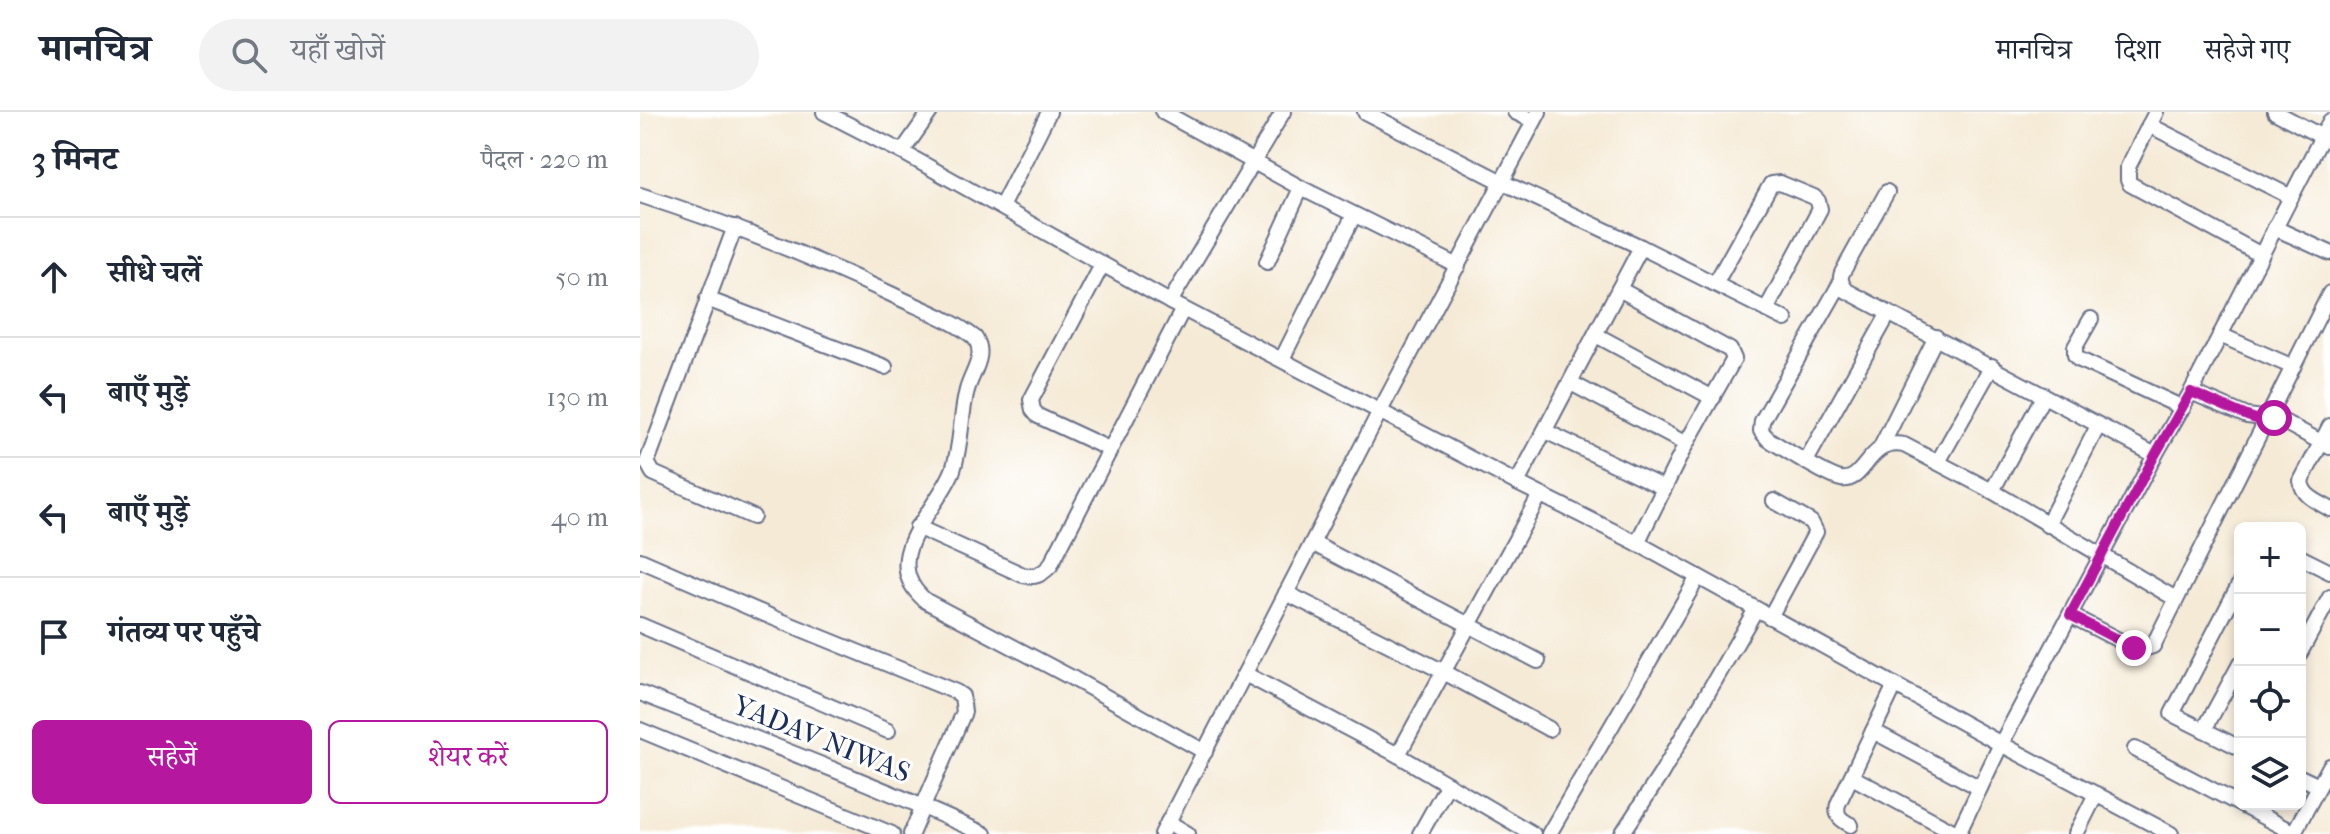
<!DOCTYPE html>
<html lang="hi">
<head>
<meta charset="utf-8">
<style>
	:root { --surface:#fff; --page:#f2f2f3; --text:#1f2937; --muted:#747a83; --line:#e0e1e3; --accent:#b5179e }
	body { margin:0; font-family:"IM FELL French Canon","Noto Serif Devanagari",serif; background:var(--page); color:var(--text) }
	.controls { position:absolute; right:24px; bottom:24px; display:grid; overflow:hidden; border-radius:12px; box-shadow:0 4px 12px #0003 }
	.controls button { width:72px; height:72px; display:grid; place-items:center; padding:0; border:0; border-bottom:2px solid var(--line); background:var(--surface); color:var(--text); font:40px sans-serif }
	.stop { position:absolute; width:24px; height:24px; margin:-18px; border:6px solid #b5179e; border-radius:50%; background:#fff }
	.stop.end { background:#b5179e; border-color:#fff; box-shadow:0 2px 8px #0008 }
	.list { margin:0; padding:0; list-style:none }
	h2 { display:flex; justify-content:space-between; align-items:center; height:104px; margin:0; padding:0 32px; font-size:34px }
	h2 small { font-size:26px; font-weight:400; color:var(--muted) }
	.list li { display:grid; grid-template-columns:52px 1fr auto; gap:24px; align-items:center; box-sizing:border-box; height:120px; padding:0 32px; border-top:2px solid var(--line) }
	.list b { display:block; font-size:30px; white-space:nowrap }
	.list em { font-size:26px; font-style:normal; color:var(--muted) }
	.actions { display:flex; gap:16px; padding:24px 32px }
	.actions a { flex:1; padding:18px 0; border:2px solid var(--accent); border-radius:12px; text-align:center; font-size:28px; color:var(--accent) }
	.actions .main { background:var(--accent); color:#fff }
	.icon { flex:none; width:44px; height:44px; fill:none; stroke:currentColor; stroke-width:2; stroke-linecap:round; stroke-linejoin:round }
	.map { position:relative; flex:none; width:1690px; height:722px; overflow:hidden }
	header { display:flex; align-items:center; gap:48px; box-sizing:border-box; height:112px; padding:0 40px; background:var(--surface); border-bottom:2px solid var(--line) }
	header strong { font-size:38px }
	nav { display:flex; gap:44px; margin-inline-start:auto; font-size:28px }
	.search { width:560px; height:72px; background:var(--page); display:flex; align-items:center; gap:20px; box-sizing:border-box; padding:0 28px; border-radius:44px; color:var(--muted); font-size:30px }
	main { display:flex }
	aside { flex:1; background:var(--surface) }
	.map>svg:first-child { display:block }
	.lines { fill:none; stroke-linecap:round; stroke-linejoin:round }
	.street-casing { stroke:#677088; stroke-width:18 }
	.street { stroke:#fff; stroke-width:14 }
	.route { stroke:#b5179e; stroke-width:10 }
	.labels { text-anchor:middle; stroke-width:6; stroke-linejoin:round; paint-order:stroke }
	.street-label { font-size:28px; fill:#1b2f5e; stroke:#fff }
</style>
</head>
<body>
<header>
<strong>मानचित्र</strong>
<div class="search"><svg class="icon" aria-label="search" viewBox="0 0 24 24"><circle cx="10" cy="10" r="6"/><path d="M15 15l6 6"/></svg>यहाँ खोजें</div>
<nav><a>मानचित्र</a><a>दिशा</a><a>सहेजे गए</a></nav>
</header>
<main>
<aside>
<h2>3 मिनट<small>पैदल · 220 m</small></h2>
<ul class="list">
<li><svg class="icon" aria-label="ahead" viewBox="0 0 24 24"><path d="M12 20V5M6 11l6-6 6 6"/></svg><div><b>सीधे चलें</b></div><em>50 m</em></li>
<li><svg class="icon" aria-label="left" viewBox="0 0 24 24"><path d="M17 20v-9H6M10 6l-5 5 5 5"/></svg><div><b>बाएँ मुड़ें</b></div><em>130 m</em></li>
<li><svg class="icon" aria-label="left" viewBox="0 0 24 24"><path d="M17 20v-9H6M10 6l-5 5 5 5"/></svg><div><b>बाएँ मुड़ें</b></div><em>40 m</em></li>
<li><svg class="icon" aria-label="arrive" viewBox="0 0 24 24"><path d="M6 21V4h12l-3 4 3 4H6"/></svg><div><b>गंतव्य पर पहुँचे</b></div></li>
</ul>
<div class="actions"><a class="main">सहेजें</a><a>शेयर करें</a></div>
</aside>
<div class="map">
<svg width="1690" height="722" viewBox="0 0 1690 722">
	<rect width="100%" height="100%" fill="#fff"/>
	<filter id="ink" filterUnits="userSpaceOnUse"><feTurbulence type="fractalNoise" baseFrequency=".0125" numOctaves="2"/><feDisplacementMap in="SourceGraphic" scale="16" xChannelSelector="R" yChannelSelector="G"/><feConvolveMatrix kernelMatrix="1 2 1 2 8 2 1 2 1" color-interpolation-filters="sRGB"/></filter>
	<filter id="wash" filterUnits="userSpaceOnUse"><feTurbulence type="fractalNoise" baseFrequency=".006" numOctaves="4" result="noise"/><feDisplacementMap in="SourceGraphic" scale="32" xChannelSelector="R" yChannelSelector="G"/><feGaussianBlur stdDeviation="1.8" result="paint"/><feColorMatrix in="noise" values="0 0 0 0 0 0 0 0 0 0 0 0 0 0 0 0 0 1.4 0 .05"/><feComposite in="paint" operator="in"/></filter>
	<g filter="url(#wash)">
		<rect width="100%" height="100%" fill="#f5ead5"/>
	</g>
	<g filter="url(#ink)">
		<g class="lines">
			<defs>
				<g id="street">
					<path d="M184 0 262 40 530 190 877 371 997 431 1361 632 1531 722"/>
					<path d="M523 0 661 76 818 154"/>
					<path d="M725 0 862 70 1001 135 1145 207"/>
					<path d="M875 0 894 9"/>
					<path d="M1516 0 1488 55V68L1490 72 1621 143"/>
					<path d="M1635 0 1688 28"/>
					<path d="M1509 13 1651 85"/>
					<path d="M262 40 290 0"/>
					<path d="M1247 80 1202 161C1199 168 1202 173 1207 179L1515 343"/>
					<path d="M0 83C87 111 171 144 253 183 279 196 312 207 335 226 347 243 332 260 327 278 320 305 322 331 313 358 298 398 235 447 286 489L434 567 565 640"/>
					<path d="M361 95 409 0"/>
					<path d="M95 115 7 350 13 361 113 405"/>
					<path d="M1635 116 1690 141"/>
					<path d="M627 150 661 76"/>
					<path d="M462 153 391 288 393 298 398 304 469 337"/>
					<path d="M1201 170 1122 309 1121 319 1128 327C1143 336 1186 364 1201 367 1226 371 1227 326 1264 333L1352 379 1536 487"/>
					<path d="M1075 172 1131 72 1140 71 1174 85 1178 89 1180 97 1126 198"/>
					<path d="M979 177 1090 238 1094 247 1046 332 997 431"/>
					<path d="M67 187 245 255"/>
					<path d="M530 190 643 0"/>
					<path d="M1451 207 1435 235V243L1438 247 1543 296"/>
					<path d="M956 223 1073 286"/>
					<path d="M1580 223 1653 255"/>
					<path d="M642 247 714 103"/>
					<path d="M931 271 1046 332"/>
					<path d="M1551 280 1607 304 1640 308 1690 335"/>
					<path d="M1690 314 1661 369C1663 385 1677 389 1690 397"/>
					<path d="M905 319 1024 376"/>
					<path d="M1241 335 1296 225"/>
					<path d="M1166 349 1249 201"/>
					<path d="M1298 350 1352 254"/>
					<path d="M877 371 1001 135"/>
					<path d="M1352 379 1404 283"/>
					<path d="M1407 413 1458 314"/>
					<path d="M277 415 383 463C395 466 401 463 410 454L543 197"/>
					<path d="M672 431 898 549"/>
					<path d="M1660 445 1690 460"/>
					<path d="M0 448 134 506 316 580 322 584 324 600 271 722"/>
					<path d="M1600 471 1532 602 1600 636"/>
					<path d="M646 481 802 559 909 617"/>
					<path d="M1430 503 1494 536 1500 538 1513 534 1690 181"/>
					<path d="M1130 505 1176 420 1171 410 1134 389"/>
					<path d="M0 513 248 619"/>
					<path d="M1660 541 1690 485"/>
					<path d="M605 562 758 643 893 722"/>
					<path d="M0 581C115 627 231 670 344 722"/>
					<path d="M0 618 252 722"/>
					<path d="M1564 618 1600 552"/>
					<path d="M1233 619 1340 676"/>
					<path d="M1495 637 1654 721"/>
					<path d="M758 643 900 383"/>
					<path d="M1212 665 1318 722"/>
					<path d="M1660 665 1679 674"/>
					<path d="M528 710 548 722"/>
					<path d="M1211 713C1201 708 1195 704 1198 692L1255 573"/>
					<path d="M522 722 740 299 899 0"/>
					<path d="M780 722 808 672"/>
					<path d="M909 722 1058 465"/>
					<path d="M982 722 1021 662 1116 497"/>
					<path d="M1318 722 1361 632 1515 343 1551 280 1690 9"/>
					<path d="M1436 722 1456 682"/>
					<path d="M1653 722 1690 654"/>
				</g>
			</defs>
			<use href="#street" class="street-casing"/>
			<use href="#street" class="street"/>
		</g>
	</g>
	<g class="lines" filter="url(#ink)">
		<path class="route" d="M1494 536 1430 503 1515 343 1551 280 1607 304 1616 307 1634 306"/>
	</g>
	<g class="labels">
		<g class="street-label">
			<text transform="translate(182 626) rotate(22)" y="10">YADAV NIWAS</text>
		</g>
	</g>
</svg>
<div class="controls">
<button>+</button>
<button>−</button>
<button><svg class="icon" aria-label="locate" viewBox="0 0 24 24"><circle cx="12" cy="12" r="6"/><path d="M12 2v4M12 18v4M2 12h4M18 12h4"/></svg></button>
<button><svg class="icon" aria-label="layers" viewBox="0 0 24 24"><path d="M12 4l9 5-9 5-9-5zM3 14l9 5 9-5"/></svg></button>
</div>
<div class="stop" style="left:1634px;top:306px"></div>
<div class="stop end" style="left:1494px;top:536px"></div>
</div>
</main>
</body>
</html>
